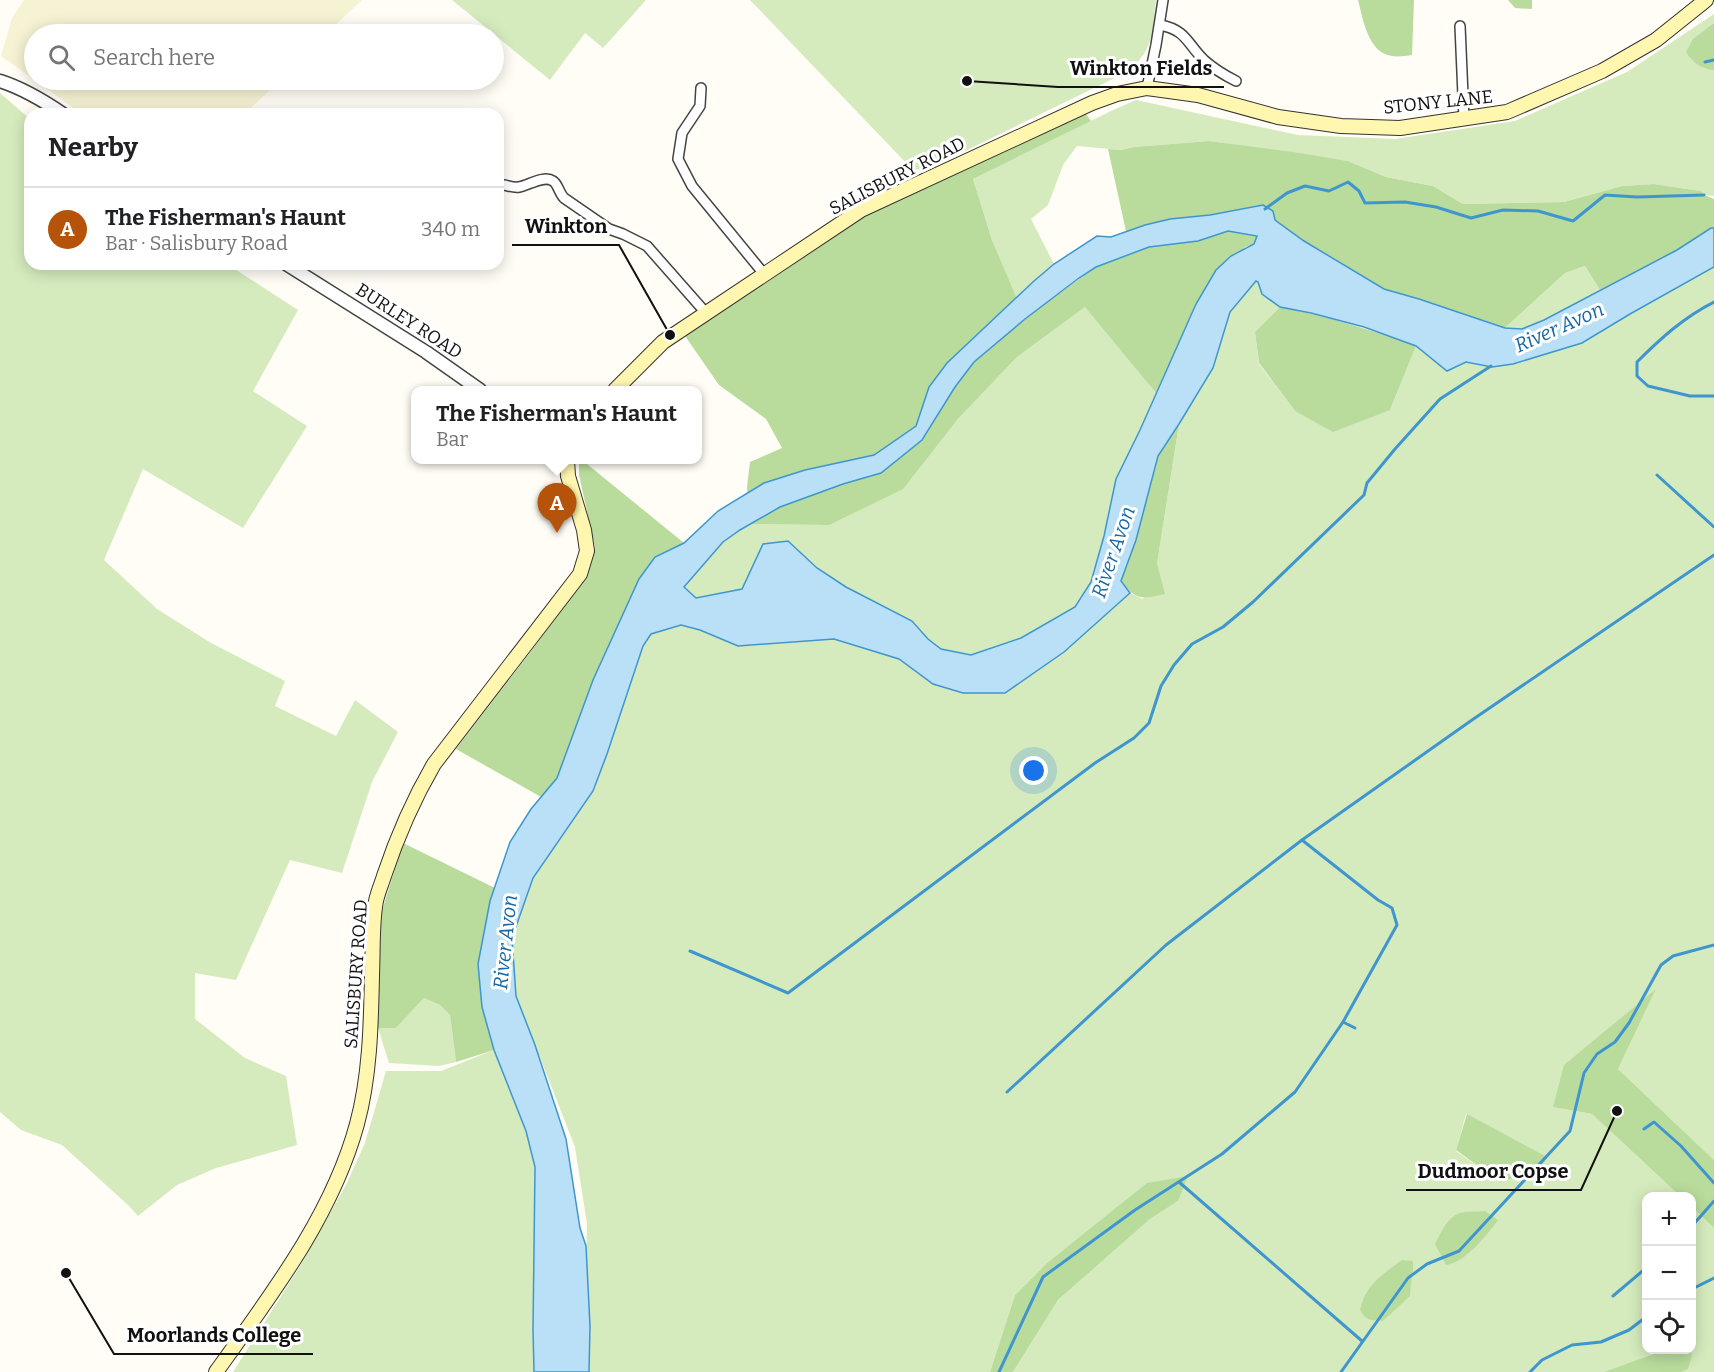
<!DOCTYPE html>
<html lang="en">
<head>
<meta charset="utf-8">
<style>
	:root { --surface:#fff; --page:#f6f6f6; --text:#202124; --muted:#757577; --line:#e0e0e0; --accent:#b45309 }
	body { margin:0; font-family:Bitter,serif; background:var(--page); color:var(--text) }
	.controls { position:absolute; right:18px; bottom:18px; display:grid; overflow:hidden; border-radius:12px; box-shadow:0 3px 15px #0003 }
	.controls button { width:54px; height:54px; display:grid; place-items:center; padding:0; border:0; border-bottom:2px solid var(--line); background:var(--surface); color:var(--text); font:30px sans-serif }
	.you { position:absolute; left:1034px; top:771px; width:21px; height:21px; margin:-15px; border:4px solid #fff; border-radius:50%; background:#1a73e8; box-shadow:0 0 0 9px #1a73e833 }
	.badge { display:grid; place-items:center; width:39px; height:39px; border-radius:50%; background:var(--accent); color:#fff; font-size:20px; font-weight:700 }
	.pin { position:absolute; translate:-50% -50px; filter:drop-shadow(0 2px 3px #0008) }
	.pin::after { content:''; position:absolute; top:32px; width:21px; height:18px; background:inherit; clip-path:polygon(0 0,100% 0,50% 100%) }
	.popup { position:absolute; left:411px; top:386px; width:291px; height:78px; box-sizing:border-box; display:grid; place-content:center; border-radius:12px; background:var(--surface); filter:drop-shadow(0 2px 4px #0005); font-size:20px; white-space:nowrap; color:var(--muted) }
	.popup b { font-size:22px; color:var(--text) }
	.popup::after { content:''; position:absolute; left:50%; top:100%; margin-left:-12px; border:12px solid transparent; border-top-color:var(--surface) }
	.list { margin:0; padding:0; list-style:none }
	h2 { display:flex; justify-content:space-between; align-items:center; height:78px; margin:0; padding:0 24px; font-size:26px }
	h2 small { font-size:20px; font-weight:400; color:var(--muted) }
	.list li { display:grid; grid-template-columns:39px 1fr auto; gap:18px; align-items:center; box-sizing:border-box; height:84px; padding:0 24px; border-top:2px solid var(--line) }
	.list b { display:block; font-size:22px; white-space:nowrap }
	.list p { margin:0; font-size:20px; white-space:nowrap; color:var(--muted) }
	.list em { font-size:20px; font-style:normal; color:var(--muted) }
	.icon { flex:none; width:33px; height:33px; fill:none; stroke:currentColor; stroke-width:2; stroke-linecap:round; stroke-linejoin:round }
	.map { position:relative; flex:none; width:1714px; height:1372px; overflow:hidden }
	.search { position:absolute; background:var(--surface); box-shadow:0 3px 15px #0003; left:24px; top:24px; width:480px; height:66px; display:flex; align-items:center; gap:15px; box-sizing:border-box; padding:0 21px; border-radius:33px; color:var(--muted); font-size:22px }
	.panel { position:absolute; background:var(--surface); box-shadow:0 3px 15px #0003; left:24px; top:108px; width:480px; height:162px; border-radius:18px }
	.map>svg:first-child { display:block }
	.farmland { fill:#f6f3d4 }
	.green { fill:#d5ebbd; fill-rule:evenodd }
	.forest { fill:#b9dc9c }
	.water { fill:#b9e0f7; stroke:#3f96cf; stroke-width:1.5; fill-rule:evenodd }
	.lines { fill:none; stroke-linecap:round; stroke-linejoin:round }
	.stream { stroke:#3f96cf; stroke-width:3 }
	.minor-casing { stroke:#444; stroke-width:12 }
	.tertiary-casing { stroke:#444; stroke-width:15 }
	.secondary-casing { stroke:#333; stroke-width:16 }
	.minor { stroke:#fff; stroke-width:9 }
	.tertiary { stroke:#fff; stroke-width:12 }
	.secondary { stroke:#fff6b0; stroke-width:14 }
	.labels { text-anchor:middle; stroke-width:6; stroke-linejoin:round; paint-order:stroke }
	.street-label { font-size:18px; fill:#111; stroke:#fff }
	.water-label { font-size:20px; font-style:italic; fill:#1768a6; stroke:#fff }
	.leader { fill:none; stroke:#111; stroke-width:2 }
	.callout-dot { fill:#111; stroke:#fff; stroke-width:2 }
	.callout-label { font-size:20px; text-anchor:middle; font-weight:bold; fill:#111; stroke:#fff; stroke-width:6; stroke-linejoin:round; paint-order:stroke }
</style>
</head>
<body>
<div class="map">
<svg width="1714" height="1372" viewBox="0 0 1714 1372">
	<rect width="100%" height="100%" fill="#fffdf5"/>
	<path class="farmland" d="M24 0H362L326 34H34V80H280L245 114H82L1 56 12 18Z"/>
	<g class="green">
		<path d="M452 0H646L603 48 585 33 550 80Z"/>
		<path d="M750 0H1156C1151 35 1155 52 1123 74L930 168 916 170 909 166Z"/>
		<path d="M1714 14V196L1704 195 1701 191 1654 184 1622 186 1564 202 1463 204 1433 186 1386 177 1348 161 1209 141 1134 147 1121 150 1077 146 1063 165 1048 205 1031 219 1054 264 1016 298 992 240 973 179 1111 111 1136 100 1298 135 1395 139 1515 121 1627 72Z"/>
		<path d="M0 93 30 119V264H227L298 310 253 391 307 426 243 528 143 469 104 560 157 609 211 643 285 681 275 706 336 736 355 700 398 732 372 782 342 873 290 860 236 980 195 973V1019L245 1058 286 1076 297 1145 216 1168 177 1185 138 1216 128 1205 62 1145 21 1130 0 1112Z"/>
		<path d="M1585 266 1600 290 1544 320 1523 329 1505 328 1565 273Z"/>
		<path d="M1714 267V1160L1618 1069 1655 991 1554 1107 1592 1114 1680 1196H1646V1350H1692V1207L1714 1228V1372H1013L1058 1300 1150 1219 1178 1201 1147 1184 1047 1263 1015 1295 990 1372H583L587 1224 575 1147 516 996 512 938 533 878 593 791 607 754 643 646 651 634 681 625 700 630 739 646 834 639 899 659 933 684 1004 693 1064 652 1130 593 1143 599 1157 564 1179 424 1213 368 1230 312 1256 281 1258 282 1262 294 1280 307 1255 332 1259 364 1295 411 1390 410 1416 346 1447 371 1466 362 1492 367 1514 364 1582 343 1630 314ZM1466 1114 1546 1157 1540 1171 1500 1182 1456 1151Z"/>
		<path d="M1086 306 1156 393 1140 430 1104 536 1091 582 1075 607 1021 638 971 655 941 649 928 639 912 621 846 587 817 568 788 541 763 544 742 589 696 598 684 587 723 542 750 524 829 525 957 420 1017 357Z"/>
		<path d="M424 998 440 1005 450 1015 456 1062 439 1066 389 1063 378 1028H396Z"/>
		<path d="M494 1050 526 1131 535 1167 533 1329 534 1372H233L302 1263 346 1185 365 1143 386 1071H441Z"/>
	</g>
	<g class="forest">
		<path d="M1358 0H1414L1412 55C1406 56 1398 57 1392 56 1368 53 1363 19 1358 0Z"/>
		<path d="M1508 0H1532V9L1515 8Z"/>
		<path d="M1714 23V70C1701 69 1693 63 1686 52L1693 39Z"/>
		<path d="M1086 114 1091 121 973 179 992 240 1025 318 1096 267 1131 254 1108 149 1121 150 1134 147 1209 141 1293 152 1348 161 1386 177 1433 186 1463 204 1564 202 1622 186 1654 184 1701 191 1704 195 1714 199V228H1711L1677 250 1600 290 1585 266 1565 273 1505 328 1419 299 1384 289 1304 241 1274 220 1254 244 1245 247 1196 304 1156 393 1085 307 1017 357 957 420 903 489 829 525 750 524 747 487 750 462 782 448 766 419 719 385 685 336 860 218 951 173Z"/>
		<path d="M1280 307C1327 316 1371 330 1416 346L1390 410 1333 432 1295 411 1259 363 1255 332Z"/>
		<path d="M1179 424 1157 564 1165 594C1141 599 1137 601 1121 581L1136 540 1158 456Z"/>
		<path d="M579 460H582L684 543 655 557 639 579 593 680 557 778 541 797 456 749 532 650 586 575 595 547 579 475Z"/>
		<path d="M403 843 495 888 490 901 478 964 482 1007 494 1050 456 1062 450 1015 440 1005 424 998 396 1028H378V954L381 914Z"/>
		<path d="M1656 989 1618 1069 1714 1160V1228L1692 1207V1196H1680L1592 1114 1553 1107 1564 1065Z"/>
		<path d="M1467 1114 1547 1157 1540 1171 1500 1182 1456 1150Z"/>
		<path d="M1188 1176 1178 1201 1150 1219 1058 1300 1013 1372H990L1015 1295 1047 1263 1147 1183Z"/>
		<path d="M1485 1211 1498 1220C1487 1235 1465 1263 1446 1265L1435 1244C1441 1233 1447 1217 1460 1213 1466 1211 1477 1212 1485 1211Z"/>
		<path d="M1402 1260 1413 1261C1414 1271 1410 1284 1410 1296L1383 1321C1371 1320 1366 1321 1360 1310 1365 1285 1383 1274 1402 1260Z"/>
		<path d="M1665 1350H1690L1692 1355 1688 1369 1681 1372H1604Z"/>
	</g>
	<path class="water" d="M1263 205 1273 211 1275 220 1304 241 1384 289 1419 299 1505 328 1522 329 1544 320 1677 250 1711 228H1714V267L1630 314 1582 343 1513 364 1492 367 1466 362 1447 371 1416 346 1364 327 1311 313 1280 307 1262 294 1258 282 1256 281 1230 312 1213 368 1179 424 1158 456 1136 540 1121 581 1130 593 1064 652 1005 693H963L933 684 899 659 834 639 738 646 700 630 681 625 651 634 643 646 607 754 593 791 533 878 512 938 516 996 535 1045 566 1139 580 1228 586 1246 590 1326 589 1372H534L533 1329 535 1167 526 1131 494 1050 482 1007 478 964 490 901 510 842 531 809 557 778 593 680 639 579 655 557 684 543 718 511 764 483 805 470 874 455 916 426 929 387 947 363 1034 281 1054 264 1097 236 1111 237 1145 225 1170 219 1210 215ZM1228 231 1257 236 1254 244 1231 256 1216 270 1196 304 1140 430 1116 479 1104 536 1091 582 1075 607 1021 638 971 655 941 649 928 639 912 621 846 587 817 568 788 541 763 544 742 589 696 598 684 587 723 542 740 530 780 507 843 484 881 473 922 440 955 387 974 362 1025 319 1079 278 1096 267 1149 247 1198 241Z"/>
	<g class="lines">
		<g class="stream">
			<path d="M1705 62 1714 60"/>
			<path d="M1265 209 1287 193 1305 186 1329 191 1348 182 1359 191 1365 203 1405 202 1436 207 1471 218 1503 210 1538 211 1573 221 1605 195 1637 197 1704 195"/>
			<path d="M1714 302C1684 317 1660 339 1637 362V376L1648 386 1690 396H1714"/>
			<path d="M1657 475 1714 527"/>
			<path d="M690 951 788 993 1095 763 1134 738 1149 723 1161 686 1174 665 1192 644 1223 627 1253 602 1364 495 1367 483 1395 449 1440 399 1491 366"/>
			<path d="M1343 1022 1355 1028"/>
			<path d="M1007 1092 1166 945 1302 840 1472 720 1714 555"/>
			<path d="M1644 1129 1654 1122 1681 1146 1714 1183"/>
			<path d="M1179 1182 1362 1341"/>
			<path d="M1692 1226 1714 1201"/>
			<path d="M1692 1289 1714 1278"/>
			<path d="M1613 1296 1646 1268"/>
			<path d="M999 1372 1043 1277 1135 1210 1222 1154 1295 1092 1343 1022 1397 925 1392 908 1378 900 1302 840"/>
			<path d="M1341 1372 1408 1278 1427 1264 1459 1251 1570 1131 1584 1073 1597 1054 1615 1042 1629 1023 1661 965 1673 956 1714 945"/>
			<path d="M1530 1372 1542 1360 1572 1345 1601 1342 1629 1330 1646 1317"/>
		</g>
		<defs>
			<g id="minor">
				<path d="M1160 25C1187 30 1187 44 1204 60 1214 69 1224 75 1236 81"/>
				<path d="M1460 26 1464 119"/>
				<path d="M701 88 700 106 682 133 678 159 692 186 764 274"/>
				<path d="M1147 88 1156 45 1163 0"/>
				<path d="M504 185C509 186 514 188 519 187 529 185 544 175 553 181 558 184 559 193 564 198L609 229 623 234 647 246 706 313"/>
			</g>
			<g id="tertiary">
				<path d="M0 81C22 88 44 101 63 114"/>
				<path d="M286 264 426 352 480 390"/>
			</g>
			<g id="secondary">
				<path d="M615 390 663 342 861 210 1092 103 1117 94 1147 88 1198 95 1278 117 1341 126 1400 128 1507 112 1602 71 1656 40 1706 0"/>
				<path d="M216 1372C271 1295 332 1216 357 1124 370 1076 371 1025 372 975 373 952 372 929 375 907 376 896 381 886 384 876 397 837 413 800 434 764L580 574 587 551 584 530 568 476 567 460"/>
			</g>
		</defs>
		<use href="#minor" class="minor-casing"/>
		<use href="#tertiary" class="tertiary-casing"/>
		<use href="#secondary" class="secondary-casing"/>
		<use href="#minor" class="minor"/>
		<use href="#tertiary" class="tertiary"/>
		<use href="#secondary" class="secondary"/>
	</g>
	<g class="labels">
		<g class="street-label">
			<text transform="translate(1438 102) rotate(-6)" y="6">STONY LANE</text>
			<text transform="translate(897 176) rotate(-27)" y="6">SALISBURY ROAD</text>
			<text transform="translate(409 321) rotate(33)" y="6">BURLEY ROAD</text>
			<text transform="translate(356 974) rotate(-86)" y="6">SALISBURY ROAD</text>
		</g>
		<g class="water-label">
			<text transform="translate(1559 327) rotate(-24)" y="7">River Avon</text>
			<text transform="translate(1113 552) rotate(-71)" y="7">River Avon</text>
			<text transform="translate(505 942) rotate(-84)" y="7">River Avon</text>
		</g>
	</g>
	<path class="leader" d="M967 81L1058 87H1224M670 335L619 245H512M1617 1111L1581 1190H1406M66 1273L114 1354H313"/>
	<g class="callout-dot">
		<circle cx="967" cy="81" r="6"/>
		<circle cx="670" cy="335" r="6"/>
		<circle cx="1617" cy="1111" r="6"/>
		<circle cx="66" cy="1273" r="6"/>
	</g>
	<g class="callout-label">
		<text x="1141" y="75">Winkton Fields</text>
		<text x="566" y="233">Winkton</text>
		<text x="1493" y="1178">Dudmoor Copse</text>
		<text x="214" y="1342">Moorlands College</text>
	</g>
</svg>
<div class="controls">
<button>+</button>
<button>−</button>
<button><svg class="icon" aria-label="locate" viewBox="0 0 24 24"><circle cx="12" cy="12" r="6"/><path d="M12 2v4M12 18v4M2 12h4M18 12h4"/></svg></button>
</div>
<div class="you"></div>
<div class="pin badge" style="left:557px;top:533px">A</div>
<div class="popup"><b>The Fisherman's Haunt</b>Bar</div>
<div class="search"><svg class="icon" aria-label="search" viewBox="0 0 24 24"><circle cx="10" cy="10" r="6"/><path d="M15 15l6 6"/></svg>Search here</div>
<section class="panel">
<h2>Nearby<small></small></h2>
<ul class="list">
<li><span class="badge">A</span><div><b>The Fisherman's Haunt</b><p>Bar · Salisbury Road</p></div><em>340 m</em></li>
</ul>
</section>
</div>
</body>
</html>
